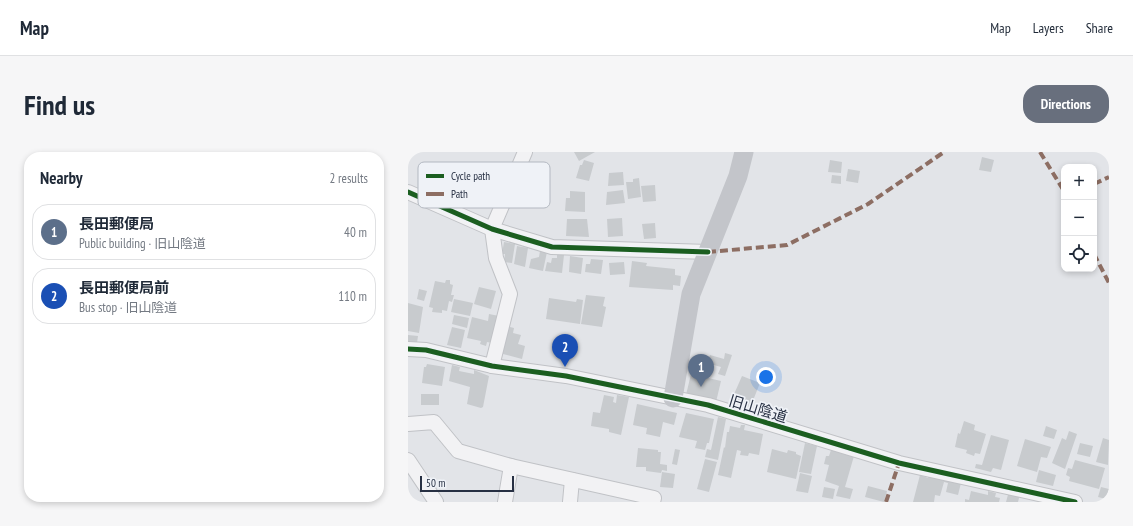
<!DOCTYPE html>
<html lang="en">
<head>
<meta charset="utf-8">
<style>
	:root { --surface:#fff; --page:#f6f6f7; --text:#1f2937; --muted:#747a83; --line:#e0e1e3; --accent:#686f7d }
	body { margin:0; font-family:"PT Sans Narrow","Noto Sans JP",sans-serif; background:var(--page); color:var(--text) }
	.controls { position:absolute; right:12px; top:12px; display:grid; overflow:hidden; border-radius:8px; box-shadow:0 2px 6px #0003 }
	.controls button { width:36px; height:36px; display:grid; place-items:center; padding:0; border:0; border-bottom:1px solid var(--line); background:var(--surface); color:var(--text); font:20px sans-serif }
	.scale { position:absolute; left:12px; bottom:10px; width:94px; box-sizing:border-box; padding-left:4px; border:2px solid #273043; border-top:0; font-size:11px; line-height:14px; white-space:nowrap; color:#273043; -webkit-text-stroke:3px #eff2f7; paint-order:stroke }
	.you { position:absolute; left:358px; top:225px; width:14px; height:14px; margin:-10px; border:3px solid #fff; border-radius:50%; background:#1a73e8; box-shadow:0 0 0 6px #1a73e833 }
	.badge { display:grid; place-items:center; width:26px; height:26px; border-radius:50%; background:var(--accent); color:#fff; font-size:13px; font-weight:700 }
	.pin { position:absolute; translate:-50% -33px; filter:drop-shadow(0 1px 2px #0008) }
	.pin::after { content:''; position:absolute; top:21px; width:14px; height:12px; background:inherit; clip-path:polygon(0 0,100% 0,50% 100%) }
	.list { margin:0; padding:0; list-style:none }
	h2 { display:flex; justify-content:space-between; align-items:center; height:52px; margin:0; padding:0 16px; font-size:17px }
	h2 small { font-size:13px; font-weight:400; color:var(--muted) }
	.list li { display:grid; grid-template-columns:26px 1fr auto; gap:12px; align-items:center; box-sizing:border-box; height:56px; margin:0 8px 8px; padding:0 8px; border:1px solid var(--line); border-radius:16px }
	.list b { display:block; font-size:15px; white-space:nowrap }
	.list p { margin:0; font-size:13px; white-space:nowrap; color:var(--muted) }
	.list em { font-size:13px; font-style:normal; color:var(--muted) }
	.icon { flex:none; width:22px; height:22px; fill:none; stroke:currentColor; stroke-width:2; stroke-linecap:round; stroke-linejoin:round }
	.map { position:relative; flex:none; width:701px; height:350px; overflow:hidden; border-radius:16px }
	header { display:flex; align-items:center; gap:24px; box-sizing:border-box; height:56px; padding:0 20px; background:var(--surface); border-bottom:1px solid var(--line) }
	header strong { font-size:19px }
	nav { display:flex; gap:22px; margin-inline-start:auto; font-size:14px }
	.intro { display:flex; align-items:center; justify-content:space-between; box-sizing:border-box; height:96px; padding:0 24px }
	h1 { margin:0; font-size:28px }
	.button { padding:10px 18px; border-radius:16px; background:var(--accent); color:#fff; font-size:14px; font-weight:700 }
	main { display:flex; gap:24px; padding:0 24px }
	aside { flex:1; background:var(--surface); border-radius:16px; box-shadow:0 2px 6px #0003 }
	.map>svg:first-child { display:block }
	.building { fill:#c8cbce }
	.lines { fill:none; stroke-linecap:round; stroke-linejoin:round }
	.street-casing { stroke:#c0c2c6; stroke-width:16 }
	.street { stroke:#f2f2f4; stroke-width:14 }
	.secondary { stroke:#c3c5ca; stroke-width:19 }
	.quiet { stroke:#8d6e63; stroke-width:4; stroke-dasharray:8 4; stroke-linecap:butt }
	.cycleway-casing { stroke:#eff2f7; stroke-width:8 }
	.cycleway { stroke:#1b5e20; stroke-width:5 }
	.labels { text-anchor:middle; stroke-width:3.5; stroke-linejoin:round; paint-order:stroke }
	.street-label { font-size:15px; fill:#273043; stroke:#eff2f7 }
	.key { fill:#eff2f7; stroke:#b3b8c1; stroke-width:1 }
	.key-label { font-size:11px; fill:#273043 }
</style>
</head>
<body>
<header>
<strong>Map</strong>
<nav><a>Map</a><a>Layers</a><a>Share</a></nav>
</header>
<div class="intro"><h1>Find us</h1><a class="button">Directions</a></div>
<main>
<aside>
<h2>Nearby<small>2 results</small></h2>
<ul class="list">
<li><span class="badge" style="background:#5c6f8a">1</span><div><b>長田郵便局</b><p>Public building · 旧山陰道</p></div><em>40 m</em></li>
<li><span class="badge" style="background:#1a4fb4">2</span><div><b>長田郵便局前</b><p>Bus stop · 旧山陰道</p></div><em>110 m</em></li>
</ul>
</aside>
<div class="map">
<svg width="701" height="350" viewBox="0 0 701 350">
	<rect width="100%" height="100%" fill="#e2e4e8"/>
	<g class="building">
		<path d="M166 0H187L171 9Z"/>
		<path d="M574 5 586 8 583 20 571 18Z"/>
		<path d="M176 8 186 11 181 29 168 26 172 13H174Z"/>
		<path d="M422 8 434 10 433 21 420 20Z"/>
		<path d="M440 17 452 19 450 31 438 29Z"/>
		<path d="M215 20 216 33 200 34 201 21Z"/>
		<path d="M424 23 433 24V32L423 31Z"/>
		<path d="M231 26 233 45 220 47 218 30H225V27Z"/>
		<path d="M247 33 248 49 235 50 233 34Z"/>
		<path d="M215 38 217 51 198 53 199 40Z"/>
		<path d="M162 39 177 40V60L157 59 158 46H162Z"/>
		<path d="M214 66 215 84 200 85 199 67Z"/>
		<path d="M159 67H179L181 85 158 84Z"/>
		<path d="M247 71 248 86 236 87 234 72Z"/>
		<path d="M96 90 107 92 104 111 96 110 97 102H94Z"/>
		<path d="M109 94 120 96 117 115 106 112Z"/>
		<path d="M132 99 139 100 135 119 121 116 123 107 131 105Z"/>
		<path d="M149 102 156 103 154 121 137 119 139 110 143 111 144 106H149Z"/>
		<path d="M162 104 175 106 173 122 161 120Z"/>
		<path d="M183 107 195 108 193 122 177 120 178 112H182Z"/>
		<path d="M224 109 239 111 238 114 267 117V123L273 124 272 134 265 133V138L221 135Z"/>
		<path d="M216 110 217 122 202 123 201 111Z"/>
		<path d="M38 128H42V132L45 133 43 143H46L44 150 41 149 39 159 34 158V161L24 160 25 156 21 155 27 129 37 131Z"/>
		<path d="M71 135 88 139 83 157 66 152Z"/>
		<path d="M11 137 19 139 16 149 9 147Z"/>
		<path d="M178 143 197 145 195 154 198 155 194 175 173 172Z"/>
		<path d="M141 146 168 150 169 147 175 148 172 172 138 167Z"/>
		<path d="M46 147 65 151 62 164 43 160Z"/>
		<path d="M0 151 15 155 11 181 0 179Z"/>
		<path d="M81 162 91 164 84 191 79 190 78 194 72 192 73 189 59 186 64 165 80 169Z"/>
		<path d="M46 163 61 166 59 176 44 172Z"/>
		<path d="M98 174 106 176 105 181 113 183 110 192 117 194 114 207 91 201Z"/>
		<path d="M44 175 57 178 53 196 39 193Z"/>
		<path d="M0 183 10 184 9 191 0 190Z"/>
		<path d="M317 201 324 203 317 224 310 222 313 215 299 211 302 203 316 207Z"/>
		<path d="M19 212 37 215 34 234 14 231 16 215H18Z"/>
		<path d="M44 213 52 215 51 219 66 222V218L81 224 75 255 73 256 59 252 62 235 41 229Z"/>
		<path d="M283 222 313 229 308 250 278 243Z"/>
		<path d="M334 224 352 231 342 256 323 249Z"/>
		<rect x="13" y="242" width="18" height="11"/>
		<path d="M196 243 206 245 205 250 208 251 209 243 221 245 213 283 201 280V277L183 274 185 260 192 261Z"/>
		<path d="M229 252 269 261 266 273 255 270 252 285 238 282 239 276 225 273Z"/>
		<path d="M278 261 306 267 301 291H299L297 298 287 296 289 289 271 285Z"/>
		<path d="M310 265 318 267 310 308 297 305 299 297 303 298Z"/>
		<path d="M556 269 567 273 566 278 578 282 572 302 567 301 566 304 558 301 559 298 547 295 550 281 552 282Z"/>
		<path d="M333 273H337L336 278 355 282 351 303 341 301 340 304 332 303 333 299 329 298 323 326 310 323 316 295 317 296 319 280H321L322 274 332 276Z"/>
		<path d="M638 274 649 278 646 287 635 284Z"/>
		<path d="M661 279 669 282 657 317 644 311 654 286 658 288Z"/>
		<path d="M583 283 601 288 593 318 585 316 583 320 567 316 568 312 574 313Z"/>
		<path d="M695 286 701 288 700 313 688 310Z"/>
		<path d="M617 287 643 295 639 306 633 305 629 320 609 314Z"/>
		<path d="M397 291 409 294 403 322 391 320Z"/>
		<path d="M672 291 685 294 682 305 669 302Z"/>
		<path d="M230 296 250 298V300H253L252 312 259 313V319L254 318 253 321 238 319V315H228Z"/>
		<path d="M267 297 272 298 269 313 264 312Z"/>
		<path d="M364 297 379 301 380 298 388 300V302L393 304 388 327 359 320Z"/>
		<path d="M423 298 446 304 437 335 445 337 442 347 428 344 431 334 417 329 421 313 416 312 418 304H421Z"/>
		<path d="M297 307 309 310 301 340 289 337Z"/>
		<path d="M667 308 697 316 691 337 661 329 662 325 658 323 660 316 664 317Z"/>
		<path d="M631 318 648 323 645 334 628 330Z"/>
		<path d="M522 319 554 327 550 343 538 340 540 331 536 330 532 344 527 343 526 350H505L512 323 520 326Z"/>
		<path d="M254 320 267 322 265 336 252 335Z"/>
		<path d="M392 321 404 324 400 341 388 339Z"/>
		<path d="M460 334 479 339 476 350 457 345Z"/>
		<path d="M416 335 427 337 425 347 414 345Z"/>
		<path d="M693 335 701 337 698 347 690 345Z"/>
		<path d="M563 339 580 343V339L588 341 587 345 592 346 591 350H557V347L561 348Z"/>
		<path d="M601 339 612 342 610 350H598Z"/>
	</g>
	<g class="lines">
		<defs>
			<g id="street">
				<path d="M0 40 84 77 144 95 300 100"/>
				<path d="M0 197 18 198 84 214 158 224 300 253 491 311 667 350"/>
				<path d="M84 214 102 142 88 106 84 77 117 0"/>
				<path d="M0 272 26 270 50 299 103 314 246 346 245 350"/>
				<path d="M0 308 28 350"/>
				<path d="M97 350 103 314"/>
				<path d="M162 350 164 328"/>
			</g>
		</defs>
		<use href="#street" class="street-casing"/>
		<use href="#street" class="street"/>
		<path class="secondary" d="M265 246 283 142 330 24 336 0"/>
		<g class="quiet">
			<path d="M632 0 656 39"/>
			<path d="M686 32 701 25"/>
			<path d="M300 100 379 93 460 52 536 0"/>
			<path d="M686 102 701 131"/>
			<path d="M478 350 491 311"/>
		</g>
		<defs>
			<g id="cycleway">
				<path d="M0 40 84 77 144 95 300 100"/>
				<path d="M0 197 18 198 84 214 158 224 300 253 491 311 667 350"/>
			</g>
		</defs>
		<use href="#cycleway" class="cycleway-casing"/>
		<use href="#cycleway" class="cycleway"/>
	</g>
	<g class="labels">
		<g class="street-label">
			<text transform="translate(350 257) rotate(17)" y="5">旧山陰道</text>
		</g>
	</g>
	<rect x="10" y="10" width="132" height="46" rx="6" class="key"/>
	<rect x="18" y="22" width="18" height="4" fill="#1b5e20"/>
	<rect x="18" y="40" width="18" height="4" fill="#8d6e63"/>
	<g class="key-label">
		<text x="43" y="28">Cycle path</text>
		<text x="43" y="46">Path</text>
	</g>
</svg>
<div class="controls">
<button>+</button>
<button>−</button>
<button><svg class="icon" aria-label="locate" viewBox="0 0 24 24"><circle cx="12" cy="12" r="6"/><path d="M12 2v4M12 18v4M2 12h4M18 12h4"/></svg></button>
</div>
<div class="scale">50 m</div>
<div class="you"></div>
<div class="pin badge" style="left:293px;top:235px;background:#5c6f8a">1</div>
<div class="pin badge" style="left:157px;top:215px;background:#1a4fb4">2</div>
</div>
</main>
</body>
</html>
